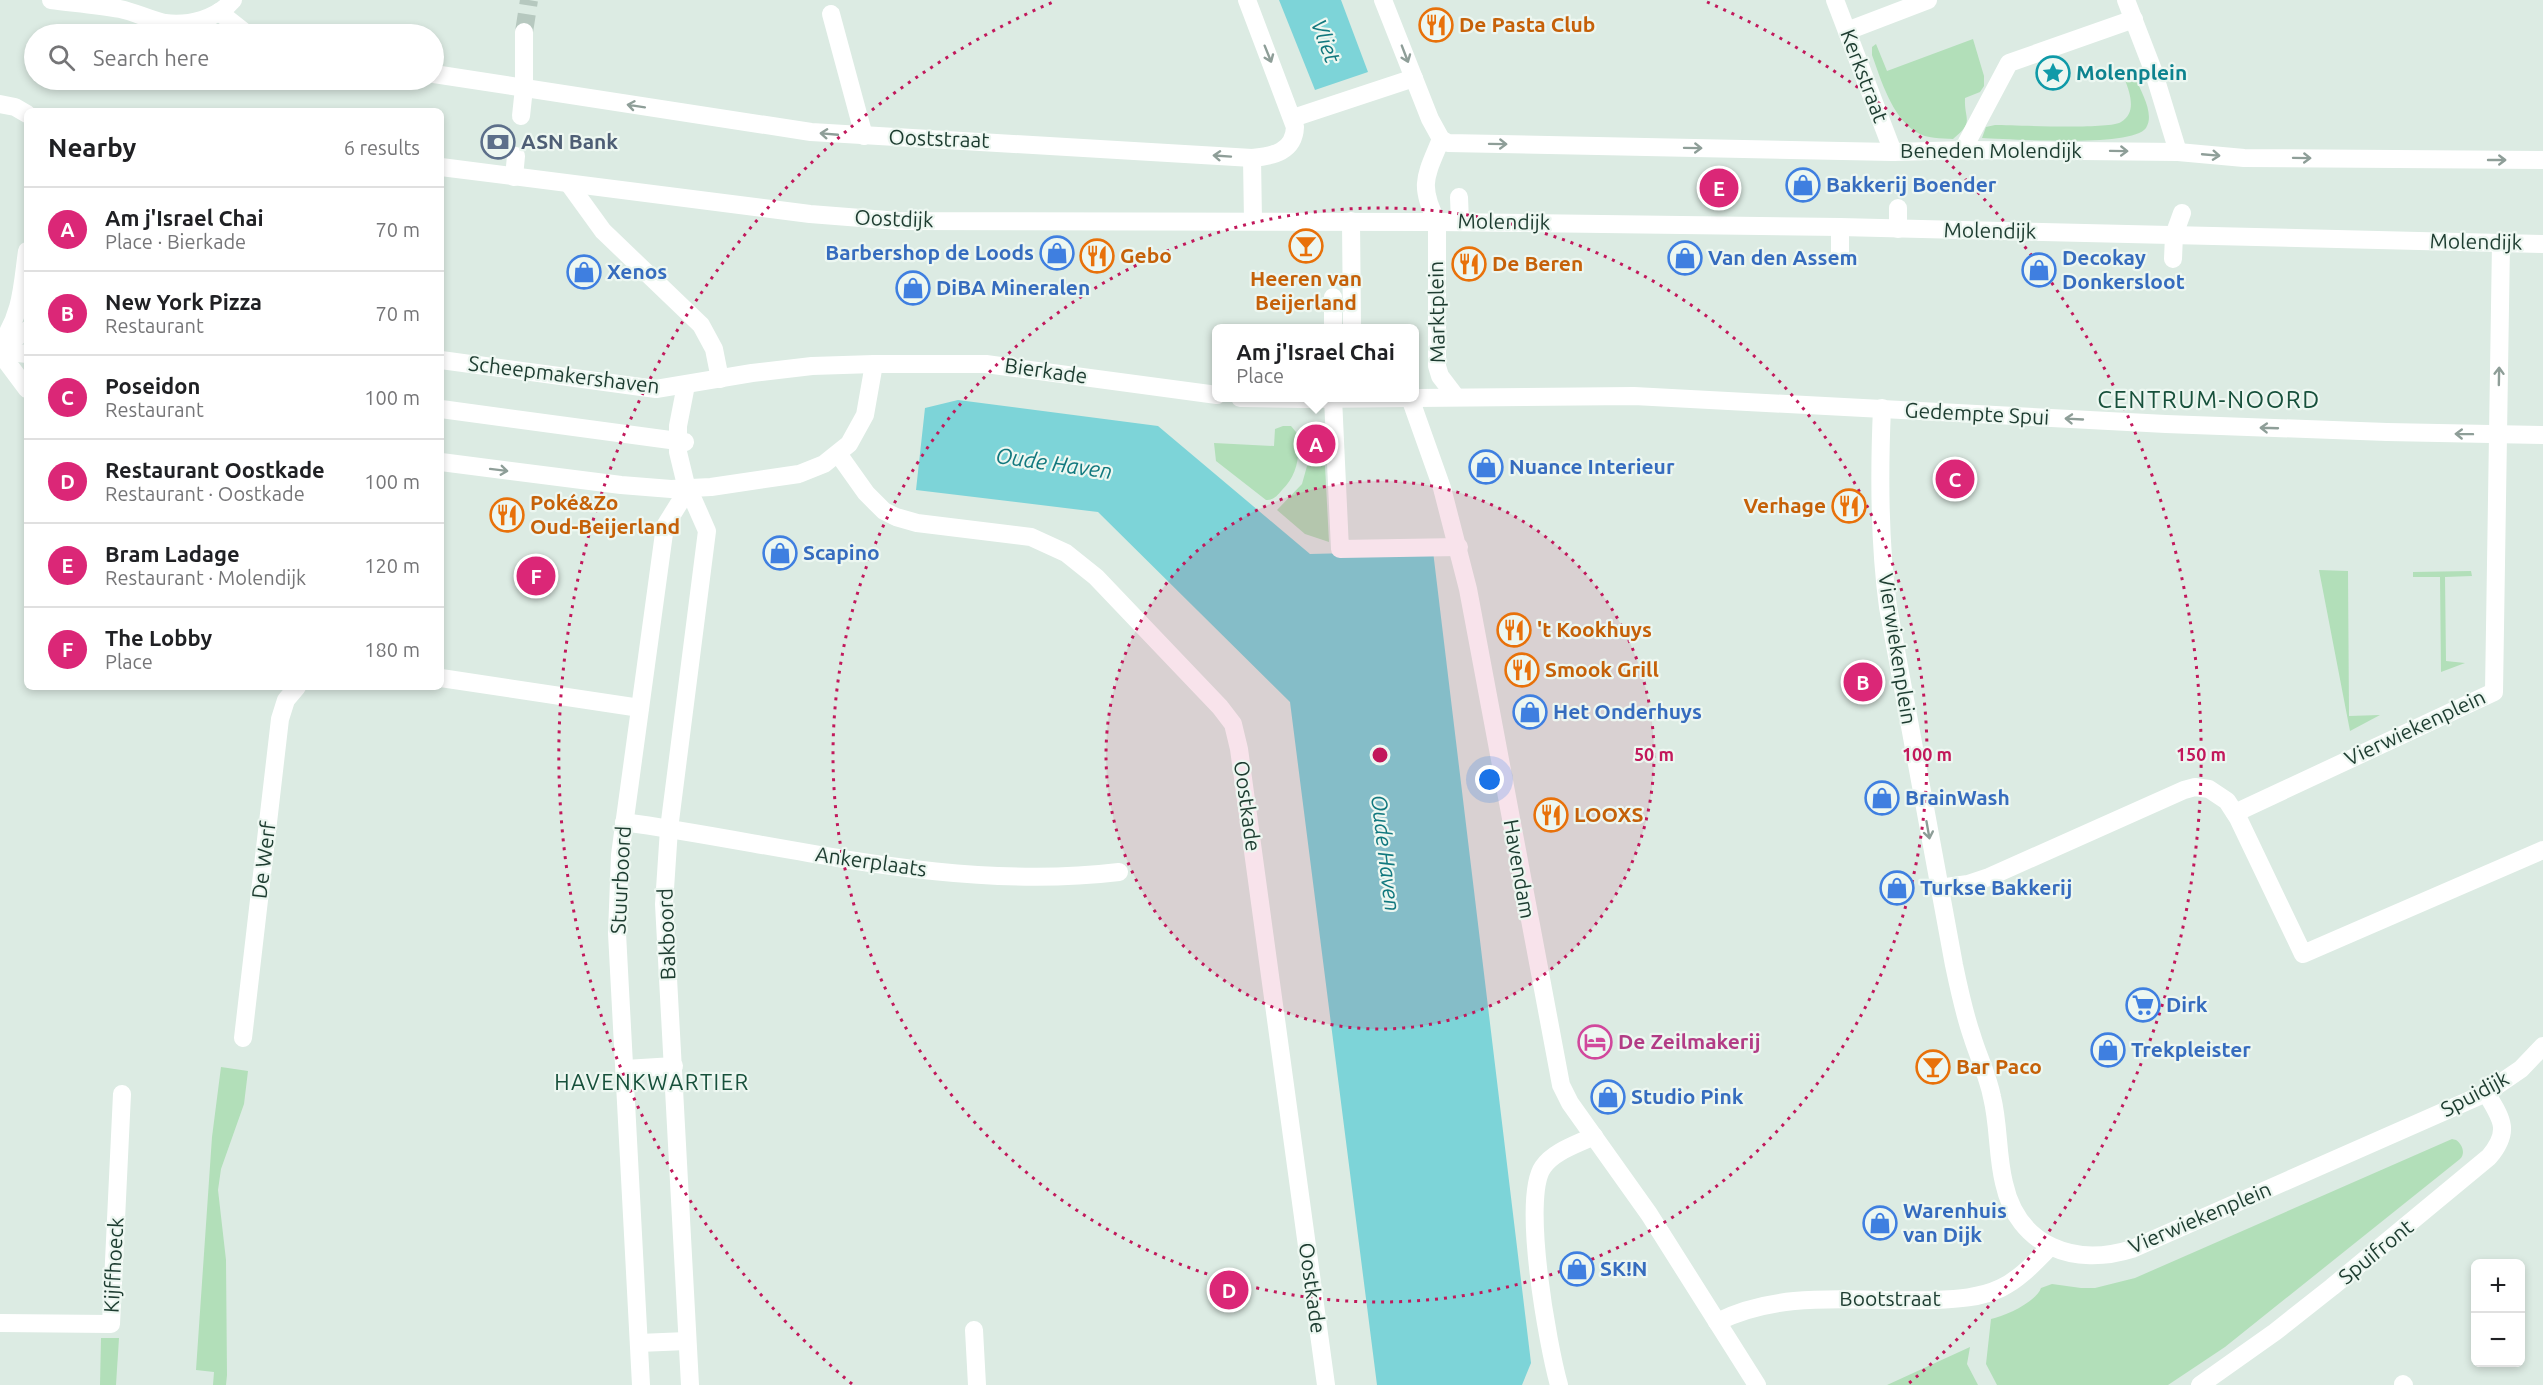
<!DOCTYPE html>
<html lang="en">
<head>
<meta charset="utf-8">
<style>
	:root { --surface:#fff; --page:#f2f2f2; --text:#202124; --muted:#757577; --line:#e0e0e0; --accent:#db2777 }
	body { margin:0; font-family:Ubuntu,sans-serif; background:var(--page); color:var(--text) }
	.controls { position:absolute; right:18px; bottom:18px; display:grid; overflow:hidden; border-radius:9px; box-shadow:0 3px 9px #0003 }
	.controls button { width:54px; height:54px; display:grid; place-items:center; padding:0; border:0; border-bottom:2px solid var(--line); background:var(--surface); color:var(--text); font:30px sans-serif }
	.you { position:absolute; left:1490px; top:780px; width:21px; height:21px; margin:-15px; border:4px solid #fff; border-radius:50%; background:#1a73e8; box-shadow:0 0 0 9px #1a73e833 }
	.badge { display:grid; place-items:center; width:39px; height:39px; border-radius:50%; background:var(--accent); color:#fff; font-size:20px; font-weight:700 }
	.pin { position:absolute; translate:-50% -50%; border:3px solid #fff; box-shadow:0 2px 6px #0006 }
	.popup { position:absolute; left:1212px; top:324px; width:207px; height:78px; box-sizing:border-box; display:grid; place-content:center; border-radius:9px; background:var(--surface); filter:drop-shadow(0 2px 4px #0005); font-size:20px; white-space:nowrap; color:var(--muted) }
	.popup b { font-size:22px; color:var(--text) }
	.popup::after { content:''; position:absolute; left:50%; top:100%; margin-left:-12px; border:12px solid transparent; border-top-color:var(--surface) }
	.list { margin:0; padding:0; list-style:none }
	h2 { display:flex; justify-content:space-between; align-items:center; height:78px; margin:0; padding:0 24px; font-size:26px }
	h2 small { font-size:20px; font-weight:400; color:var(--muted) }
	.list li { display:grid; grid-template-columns:39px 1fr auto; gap:18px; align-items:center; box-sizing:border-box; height:84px; padding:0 24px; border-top:2px solid var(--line) }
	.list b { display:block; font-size:22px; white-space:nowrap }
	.list p { margin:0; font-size:20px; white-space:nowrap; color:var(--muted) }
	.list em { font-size:20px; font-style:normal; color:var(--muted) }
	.icon { flex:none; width:33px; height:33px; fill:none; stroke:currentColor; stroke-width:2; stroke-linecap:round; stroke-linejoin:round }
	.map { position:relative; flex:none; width:2543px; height:1385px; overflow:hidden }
	.search { position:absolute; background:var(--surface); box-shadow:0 3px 9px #0003; left:24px; top:24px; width:420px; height:66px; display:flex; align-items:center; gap:15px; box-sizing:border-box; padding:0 21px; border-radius:33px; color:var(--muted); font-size:22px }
	.panel { position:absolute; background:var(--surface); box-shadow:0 3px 9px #0003; left:24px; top:108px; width:420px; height:582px; border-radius:9px }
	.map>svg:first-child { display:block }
	.green { fill:#b2dfb9 }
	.water { fill:#7dd4d8 }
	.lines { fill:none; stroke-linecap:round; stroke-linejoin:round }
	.pedestrian-tunnel { stroke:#b6c8bf; stroke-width:18; stroke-dasharray:18 9; stroke-linecap:butt }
	.pedestrian { stroke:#fff; stroke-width:18 }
	.minor { stroke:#fff; stroke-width:18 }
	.tertiary { stroke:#fff; stroke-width:18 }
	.oneway { stroke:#8e9e98 }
	.ring { fill:none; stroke:#c2185b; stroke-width:3; stroke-dasharray:3 6 }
	.labels { text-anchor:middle; stroke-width:4.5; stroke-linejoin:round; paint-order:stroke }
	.food-label { font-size:21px; font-weight:bold; fill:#c56008; stroke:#edf7f1; text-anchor:start }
	.culture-label { font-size:21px; font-weight:bold; fill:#0d838f; stroke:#edf7f1; text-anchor:start }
	.street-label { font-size:21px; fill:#1d3c30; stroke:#edf7f1 }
	.service-label { font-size:21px; font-weight:bold; fill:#4e5e75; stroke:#edf7f1; text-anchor:start }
	.shop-label { font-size:21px; font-weight:bold; fill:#366cbe; stroke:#edf7f1; text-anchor:start }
	.hotel-label { font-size:21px; font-weight:bold; fill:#b23c85; stroke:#edf7f1; text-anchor:start }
	.water-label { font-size:22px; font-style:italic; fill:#11787e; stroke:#edf7f1 }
	.neighbourhood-label { font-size:22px; letter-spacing:1.5px; fill:#17503b; stroke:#edf7f1 }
	.quarter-label { font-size:24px; letter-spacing:1.5px; fill:#17503b; stroke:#edf7f1 }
	.centre { fill:#c2185b; stroke:#edf7f1; stroke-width:3 }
	.ring-label { font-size:18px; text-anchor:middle; font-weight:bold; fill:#c2185b; stroke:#edf7f1; stroke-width:4.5; stroke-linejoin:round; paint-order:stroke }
</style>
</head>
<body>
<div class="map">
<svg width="2543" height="1385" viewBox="0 0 2543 1385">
	<rect width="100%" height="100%" fill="#dcebe3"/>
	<g class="green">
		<path d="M1973 39 1984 76V86L1980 92 1965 98C1964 121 1975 121 1953 139 1941 138 1927 139 1916 132 1892 117 1881 80 1872 55V47L1876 44 1887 71Z"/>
		<path d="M2136 79C2141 92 2155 114 2146 128 2132 148 2010 139 1982 138L1986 127 1995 125C2016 125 2108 130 2121 122 2137 113 2130 93 2125 80Z"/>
		<path d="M1283 426H1291L1296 432C1301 454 1298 474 1282 490 1277 496 1274 500 1266 500L1216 461 1214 443 1274 446 1275 429Z"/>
		<path d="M1307 466H1325L1329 542 1305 534 1277 510 1302 484Z"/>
		<path d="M2319 570 2348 571 2349 716 2380 715 2350 731Z"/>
		<path d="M2471 571 2472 576 2445 577 2446 661 2465 663 2441 672 2440 577H2413V572Z"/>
		<path d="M221 1067 248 1071 244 1104 221 1169 218 1190 226 1260 227 1375 226 1385H213L214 1372 196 1370 212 1137Z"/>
		<path d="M2452 1139 2456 1140C2462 1144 2466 1153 2460 1159L2225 1347 2168 1385H1997L1986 1364 1991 1319C2006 1316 2036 1302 2041 1288L2052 1284 2081 1288H2095L2135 1278Z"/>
		<path d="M101 1338H119L116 1385H100Z"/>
		<path d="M1970 1347 1967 1364 1978 1385H1887Z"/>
	</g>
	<g class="water">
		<path d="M1279 0H1341L1368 72 1315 90Z"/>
		<path d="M958 400 1158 426 1310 554 1433 551 1531 1363 1522 1385H1377L1290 702 1098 512 916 490 925 408Z"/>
	</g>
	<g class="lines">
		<path class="pedestrian-tunnel" d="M524 32 529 0"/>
		<g class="pedestrian">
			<path d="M521 116 524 88V32"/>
			<path d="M1293 118 1414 78"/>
			<path d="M1441 139C1426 176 1418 184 1437 222V366L1440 376 1456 397"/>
			<path d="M1967 150V142L2009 63 2134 19"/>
			<path d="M1252 158 1253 221"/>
			<path d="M441 167 810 214 899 221 1437 222 1840 227 2501 243"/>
			<path d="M514 177 516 156"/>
			<path d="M569 184 603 231 701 325 714 349 720 379"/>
			<path d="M1459 197 1460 222"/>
			<path d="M1351 221 1352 328"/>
			<path d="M1840 227V253"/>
			<path d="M1898 229V208"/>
			<path d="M2173 259 2174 235 2182 213"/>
			<path d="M1333 297V328"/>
			<path d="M0 351 27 354"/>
			<path d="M1333 398 1340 549 1459 547"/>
			<path d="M441 409 685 442"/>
			<path d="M2403 1384 2404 1385"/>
		</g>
		<g class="minor">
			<path d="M51 0C74 3 97 5 120 9 135 12 150 20 165 23 189 26 217 19 233 0"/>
			<path d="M1383 0 1430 119 1441 139 1448 143 1893 152 1967 150 2178 152 2244 158 2543 160"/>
			<path d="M1835 0 1893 152"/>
			<path d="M2126 0 2153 70 2178 152"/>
			<path d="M219 12 247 34"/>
			<path d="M831 14 864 136"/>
			<path d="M1847 31 1928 0"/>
			<path d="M434 74 811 132 1252 158C1273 156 1294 152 1295 127L1247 0"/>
			<path d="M0 104 15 107 27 114"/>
			<path d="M0 345C22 314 22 287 27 251"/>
			<path d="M686 385 678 426V452L685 481 707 531 669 829 664 904 690 1385"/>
			<path d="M1410 398 1442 488 1468 589 1561 1085 1570 1103 1649 1214 1757 1385"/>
			<path d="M839 455 866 493 884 511 896 517 917 523 1031 537 1066 553 1096 577 1220 707 1233 724 1239 749 1326 1385"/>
			<path d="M441 678 640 708"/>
			<path d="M2235 813 2494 692 2501 243 2543 244"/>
			<path d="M624 822C788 845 953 892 1119 872"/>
			<path d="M1939 888 1968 884 1989 877 2184 790 2195 787 2209 789 2227 801 2238 818 2303 954 2543 850"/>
			<path d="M243 1038 280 719 286 700 297 687"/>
			<path d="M625 1069 674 1066"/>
			<path d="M1717 1322C1785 1288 1861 1303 1934 1300 1957 1299 1980 1298 2001 1288 2020 1279 2035 1262 2050 1247"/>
			<path d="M0 1323 111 1324 122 1094"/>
			<path d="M974 1330 977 1385"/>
			<path d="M639 1343 687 1341"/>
			<path d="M641 1385 617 933 620 855 665 526 688 489"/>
			<path d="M1559 1385C1548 1346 1521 1198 1543 1167 1554 1151 1578 1144 1594 1136"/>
			<path d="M2200 1385 2275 1332 2332 1287 2489 1157C2511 1131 2502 1119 2486 1093"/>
		</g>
		<g class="tertiary">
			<path d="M0 349 27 330"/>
			<path d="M0 353 27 389"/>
			<path d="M441 360 656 389 752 373 812 366 874 364H986L1217 395"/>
			<path d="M1240 398 1308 399 1634 396 2166 424 2387 432 2543 435"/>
			<path d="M1882 408C1879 475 1879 541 1888 607L1954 965C1959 989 1964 1013 1972 1036 1978 1056 1988 1076 1992 1097 1999 1125 1997 1155 2004 1183 2018 1247 2075 1267 2132 1249L2486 1093 2521 1069 2543 1046"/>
			<path d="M441 462 621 485 671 489 711 487 799 474 824 464 849 444 865 415 874 364"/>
		</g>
	</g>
	<defs><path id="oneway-shaft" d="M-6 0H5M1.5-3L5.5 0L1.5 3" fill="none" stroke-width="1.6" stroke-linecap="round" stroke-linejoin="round" transform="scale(1.5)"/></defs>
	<g class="oneway">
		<use href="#oneway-shaft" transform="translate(1268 54) rotate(68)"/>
		<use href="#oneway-shaft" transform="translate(1405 54) rotate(69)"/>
		<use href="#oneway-shaft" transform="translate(636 106) rotate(-171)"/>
		<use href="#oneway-shaft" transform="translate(829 134) rotate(-175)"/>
		<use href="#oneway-shaft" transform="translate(1498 144) rotate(1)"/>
		<use href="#oneway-shaft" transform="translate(1693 148) rotate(1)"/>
		<use href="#oneway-shaft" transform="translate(2119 151) rotate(1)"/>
		<use href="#oneway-shaft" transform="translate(2211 155) rotate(5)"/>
		<use href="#oneway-shaft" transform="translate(1222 156) rotate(-176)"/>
		<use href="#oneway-shaft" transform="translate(2302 158) rotate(1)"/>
		<use href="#oneway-shaft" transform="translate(2497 160)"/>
		<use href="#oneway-shaft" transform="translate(2499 376) rotate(-89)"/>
		<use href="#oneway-shaft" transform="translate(2074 419) rotate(-177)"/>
		<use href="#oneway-shaft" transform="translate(2269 428) rotate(-178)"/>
		<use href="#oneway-shaft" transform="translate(2464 434) rotate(-179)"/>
		<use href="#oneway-shaft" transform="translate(499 470) rotate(7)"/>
		<use href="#oneway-shaft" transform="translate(1928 830) rotate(80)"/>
	</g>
	<circle cx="1380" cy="755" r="274" fill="#c2185b" fill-opacity=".12"/>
	<g class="ring">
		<circle cx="1380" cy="755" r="274"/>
		<circle cx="1380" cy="755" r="547"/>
		<path d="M852 1384A821 821 0 0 1 1053 2M1707 2A821 821 0 0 1 1908 1384"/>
	</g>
	<defs>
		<symbol id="restaurant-ring" viewBox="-11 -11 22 22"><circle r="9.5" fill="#edf7f1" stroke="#e8710a" stroke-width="1.5"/><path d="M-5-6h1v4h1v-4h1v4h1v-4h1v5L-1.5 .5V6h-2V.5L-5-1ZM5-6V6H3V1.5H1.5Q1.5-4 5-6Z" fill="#e8710a"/></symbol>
		<symbol id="sight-ring" viewBox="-11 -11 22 22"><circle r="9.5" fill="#edf7f1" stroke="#0f9aa8" stroke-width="1.5"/><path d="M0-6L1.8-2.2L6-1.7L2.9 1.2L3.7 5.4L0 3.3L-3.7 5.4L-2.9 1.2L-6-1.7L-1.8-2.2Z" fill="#0f9aa8"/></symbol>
		<symbol id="bank-ring" viewBox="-11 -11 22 22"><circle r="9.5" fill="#edf7f1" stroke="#5c6f8a" stroke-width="1.5"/><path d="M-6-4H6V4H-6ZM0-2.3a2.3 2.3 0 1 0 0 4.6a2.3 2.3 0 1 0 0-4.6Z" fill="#5c6f8a"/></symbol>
		<symbol id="shop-ring" viewBox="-11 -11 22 22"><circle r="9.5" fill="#edf7f1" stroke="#3f7fe0" stroke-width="1.5"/><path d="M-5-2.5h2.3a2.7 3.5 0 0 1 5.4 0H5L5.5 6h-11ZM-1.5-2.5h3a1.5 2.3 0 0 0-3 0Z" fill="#3f7fe0"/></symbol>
		<symbol id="bar-ring" viewBox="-11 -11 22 22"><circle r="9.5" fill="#edf7f1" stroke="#e8710a" stroke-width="1.5"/><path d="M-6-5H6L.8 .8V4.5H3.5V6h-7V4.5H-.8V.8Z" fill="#e8710a"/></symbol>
		<symbol id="supermarket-ring" viewBox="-11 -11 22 22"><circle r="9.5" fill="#edf7f1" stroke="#3f7fe0" stroke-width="1.5"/><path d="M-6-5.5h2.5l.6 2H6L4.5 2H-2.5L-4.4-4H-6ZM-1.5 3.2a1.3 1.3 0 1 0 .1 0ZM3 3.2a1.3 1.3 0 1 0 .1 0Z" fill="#3f7fe0"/></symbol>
		<symbol id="hotel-ring" viewBox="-11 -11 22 22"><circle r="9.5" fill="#edf7f1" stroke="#d1479c" stroke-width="1.5"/><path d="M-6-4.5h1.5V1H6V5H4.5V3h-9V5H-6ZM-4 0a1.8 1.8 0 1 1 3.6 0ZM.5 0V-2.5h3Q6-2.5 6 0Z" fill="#d1479c"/></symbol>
	</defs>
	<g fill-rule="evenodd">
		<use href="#restaurant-ring" x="1417" y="6" width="38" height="38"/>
		<use href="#sight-ring" x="2034" y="54" width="38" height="38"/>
		<use href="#bank-ring" x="479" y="123" width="38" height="38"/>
		<use href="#shop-ring" x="1784" y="166" width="38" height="38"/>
		<use href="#bar-ring" x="1287" y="227" width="38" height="38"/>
		<use href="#shop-ring" x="1038" y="234" width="38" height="38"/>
		<use href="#restaurant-ring" x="1078" y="237" width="38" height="38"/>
		<use href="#shop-ring" x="1666" y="239" width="38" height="38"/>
		<use href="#restaurant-ring" x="1450" y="245" width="38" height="38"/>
		<use href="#shop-ring" x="2020" y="251" width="38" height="38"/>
		<use href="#shop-ring" x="565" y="253" width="38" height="38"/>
		<use href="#shop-ring" x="894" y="269" width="38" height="38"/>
		<use href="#shop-ring" x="1467" y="448" width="38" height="38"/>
		<use href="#restaurant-ring" x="1830" y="487" width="38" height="38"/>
		<use href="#restaurant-ring" x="488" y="496" width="38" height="38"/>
		<use href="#shop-ring" x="761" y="534" width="38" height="38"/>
		<use href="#restaurant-ring" x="1495" y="611" width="38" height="38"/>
		<use href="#restaurant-ring" x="1503" y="651" width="38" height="38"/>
		<use href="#shop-ring" x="1511" y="693" width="38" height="38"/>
		<use href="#shop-ring" x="1863" y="779" width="38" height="38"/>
		<use href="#restaurant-ring" x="1532" y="796" width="38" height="38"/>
		<use href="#shop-ring" x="1878" y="869" width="38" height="38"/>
		<use href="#supermarket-ring" x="2124" y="986" width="38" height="38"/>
		<use href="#hotel-ring" x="1576" y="1023" width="38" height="38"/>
		<use href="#shop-ring" x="2089" y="1031" width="38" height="38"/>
		<use href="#bar-ring" x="1914" y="1048" width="38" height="38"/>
		<use href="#shop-ring" x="1589" y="1078" width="38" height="38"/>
		<use href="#shop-ring" x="1861" y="1204" width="38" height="38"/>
		<use href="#shop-ring" x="1558" y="1250" width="38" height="38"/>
	</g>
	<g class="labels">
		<g class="food-label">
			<text x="1459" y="32">De Pasta Club</text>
			<text x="1120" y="263">Gebo</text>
			<text x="1492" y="271">De Beren</text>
			<text x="1306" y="286" text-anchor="middle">Heeren van<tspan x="1306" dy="24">Beijerland</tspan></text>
			<text x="530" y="510">Poké&amp;Zo<tspan x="530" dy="24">Oud-Beijerland</tspan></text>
			<text x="1826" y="513" text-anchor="end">Verhage</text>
			<text x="1537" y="637">'t Kookhuys</text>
			<text x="1545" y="677">Smook Grill</text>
			<text x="1574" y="822">LOOXS</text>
			<text x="1956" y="1074">Bar Paco</text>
		</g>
		<g class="culture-label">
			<text x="2076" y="80">Molenplein</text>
		</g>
		<g class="street-label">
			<text transform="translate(1864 76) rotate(69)" y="7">Kerkstraat</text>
			<text transform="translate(939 139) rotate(2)" y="7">Ooststraat</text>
			<text x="1991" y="158">Beneden Molendijk</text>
			<text transform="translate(894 219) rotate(2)" y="7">Oostdijk</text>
			<text transform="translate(1504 222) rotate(1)" y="7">Molendijk</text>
			<text transform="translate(1990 231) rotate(1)" y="7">Molendijk</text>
			<text transform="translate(2476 242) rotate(1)" y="7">Molendijk</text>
			<text transform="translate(1437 312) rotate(-91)" y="7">Marktplein</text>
			<text transform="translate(1046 371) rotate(8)" y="7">Bierkade</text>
			<text transform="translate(564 375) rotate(7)" y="7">Scheepmakershaven</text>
			<text transform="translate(1977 414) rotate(3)" y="7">Gedempte Spui</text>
			<text transform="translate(1897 649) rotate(81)" y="7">Vierwiekenplein</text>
			<text transform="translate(2415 728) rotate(-25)" y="7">Vierwiekenplein</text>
			<text transform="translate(1247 806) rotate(82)" y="7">Oostkade</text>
			<text transform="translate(264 860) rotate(-83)" y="7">De Werf</text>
			<text transform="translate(871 862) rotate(8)" y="7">Ankerplaats</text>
			<text transform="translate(1519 869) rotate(80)" y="7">Havendam</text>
			<text transform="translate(621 880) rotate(-87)" y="7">Stuurboord</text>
			<text transform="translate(667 934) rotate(-92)" y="7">Bakboord</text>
			<text transform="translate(2475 1094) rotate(-28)" y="7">Spuidijk</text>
			<text transform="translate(2200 1218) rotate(-23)" y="7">Vierwiekenplein</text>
			<text transform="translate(2376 1252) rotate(-39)" y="7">Spuifront</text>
			<text transform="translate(114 1265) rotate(-87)" y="7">Kijffhoeck</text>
			<text transform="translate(1312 1288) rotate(82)" y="7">Oostkade</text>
			<text x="1890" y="1306">Bootstraat</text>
		</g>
		<g class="service-label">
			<text x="521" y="149">ASN Bank</text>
		</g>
		<g class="shop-label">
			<text x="1826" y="192">Bakkerij Boender</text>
			<text x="1034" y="260" text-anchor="end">Barbershop de Loods</text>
			<text x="1708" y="265">Van den Assem</text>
			<text x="2062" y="265">Decokay<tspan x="2062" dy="24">Donkersloot</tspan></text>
			<text x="607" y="279">Xenos</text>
			<text x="936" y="295">DiBA Mineralen</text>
			<text x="1509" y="474">Nuance Interieur</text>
			<text x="803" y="560">Scapino</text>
			<text x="1553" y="719">Het Onderhuys</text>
			<text x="1905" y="805">BrainWash</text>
			<text x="1920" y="895">Turkse Bakkerij</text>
			<text x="2166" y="1012">Dirk</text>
			<text x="2131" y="1057">Trekpleister</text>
			<text x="1631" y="1104">Studio Pink</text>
			<text x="1903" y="1218">Warenhuis<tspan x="1903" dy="24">van Dijk</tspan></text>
			<text x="1600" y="1276">SK!N</text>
		</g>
		<g class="hotel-label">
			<text x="1618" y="1049">De Zeilmakerij</text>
		</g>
		<g class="water-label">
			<text transform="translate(1326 41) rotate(69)" y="8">Vliet</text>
			<text transform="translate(1054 463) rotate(8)" y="8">Oude Haven</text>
			<text transform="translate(1386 853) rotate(83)" y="8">Oude Haven</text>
		</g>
		<g class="neighbourhood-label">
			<text x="652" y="1090">HAVENKWARTIER</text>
		</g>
		<g class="quarter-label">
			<text x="2209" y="408">CENTRUM-NOORD</text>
		</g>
	</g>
	<circle cx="1380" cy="755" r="9" class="centre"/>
	<g class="ring-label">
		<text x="1654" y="761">50 m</text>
		<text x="1927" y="761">100 m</text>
		<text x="2201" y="761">150 m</text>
	</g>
</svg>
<div class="controls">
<button>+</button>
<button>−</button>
</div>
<div class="you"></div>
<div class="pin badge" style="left:1316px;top:444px">A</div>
<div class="popup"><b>Am j'Israel Chai</b>Place</div>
<div class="pin badge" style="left:1863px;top:682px">B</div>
<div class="pin badge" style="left:1955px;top:479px">C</div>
<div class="pin badge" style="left:1229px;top:1290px">D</div>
<div class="pin badge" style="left:1719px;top:188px">E</div>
<div class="pin badge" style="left:536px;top:576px">F</div>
<div class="search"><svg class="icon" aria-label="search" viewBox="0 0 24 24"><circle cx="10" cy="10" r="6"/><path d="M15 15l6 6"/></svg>Search here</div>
<section class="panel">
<h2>Nearby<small>6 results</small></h2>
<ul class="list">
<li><span class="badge">A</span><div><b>Am j'Israel Chai</b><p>Place · Bierkade</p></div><em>70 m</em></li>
<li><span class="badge">B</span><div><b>New York Pizza</b><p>Restaurant</p></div><em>70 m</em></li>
<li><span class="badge">C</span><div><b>Poseidon</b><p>Restaurant</p></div><em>100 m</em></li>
<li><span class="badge">D</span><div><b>Restaurant Oostkade</b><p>Restaurant · Oostkade</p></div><em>100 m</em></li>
<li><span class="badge">E</span><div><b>Bram Ladage</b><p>Restaurant · Molendijk</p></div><em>120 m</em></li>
<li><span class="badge">F</span><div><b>The Lobby</b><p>Place</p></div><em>180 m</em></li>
</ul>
</section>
</div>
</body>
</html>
